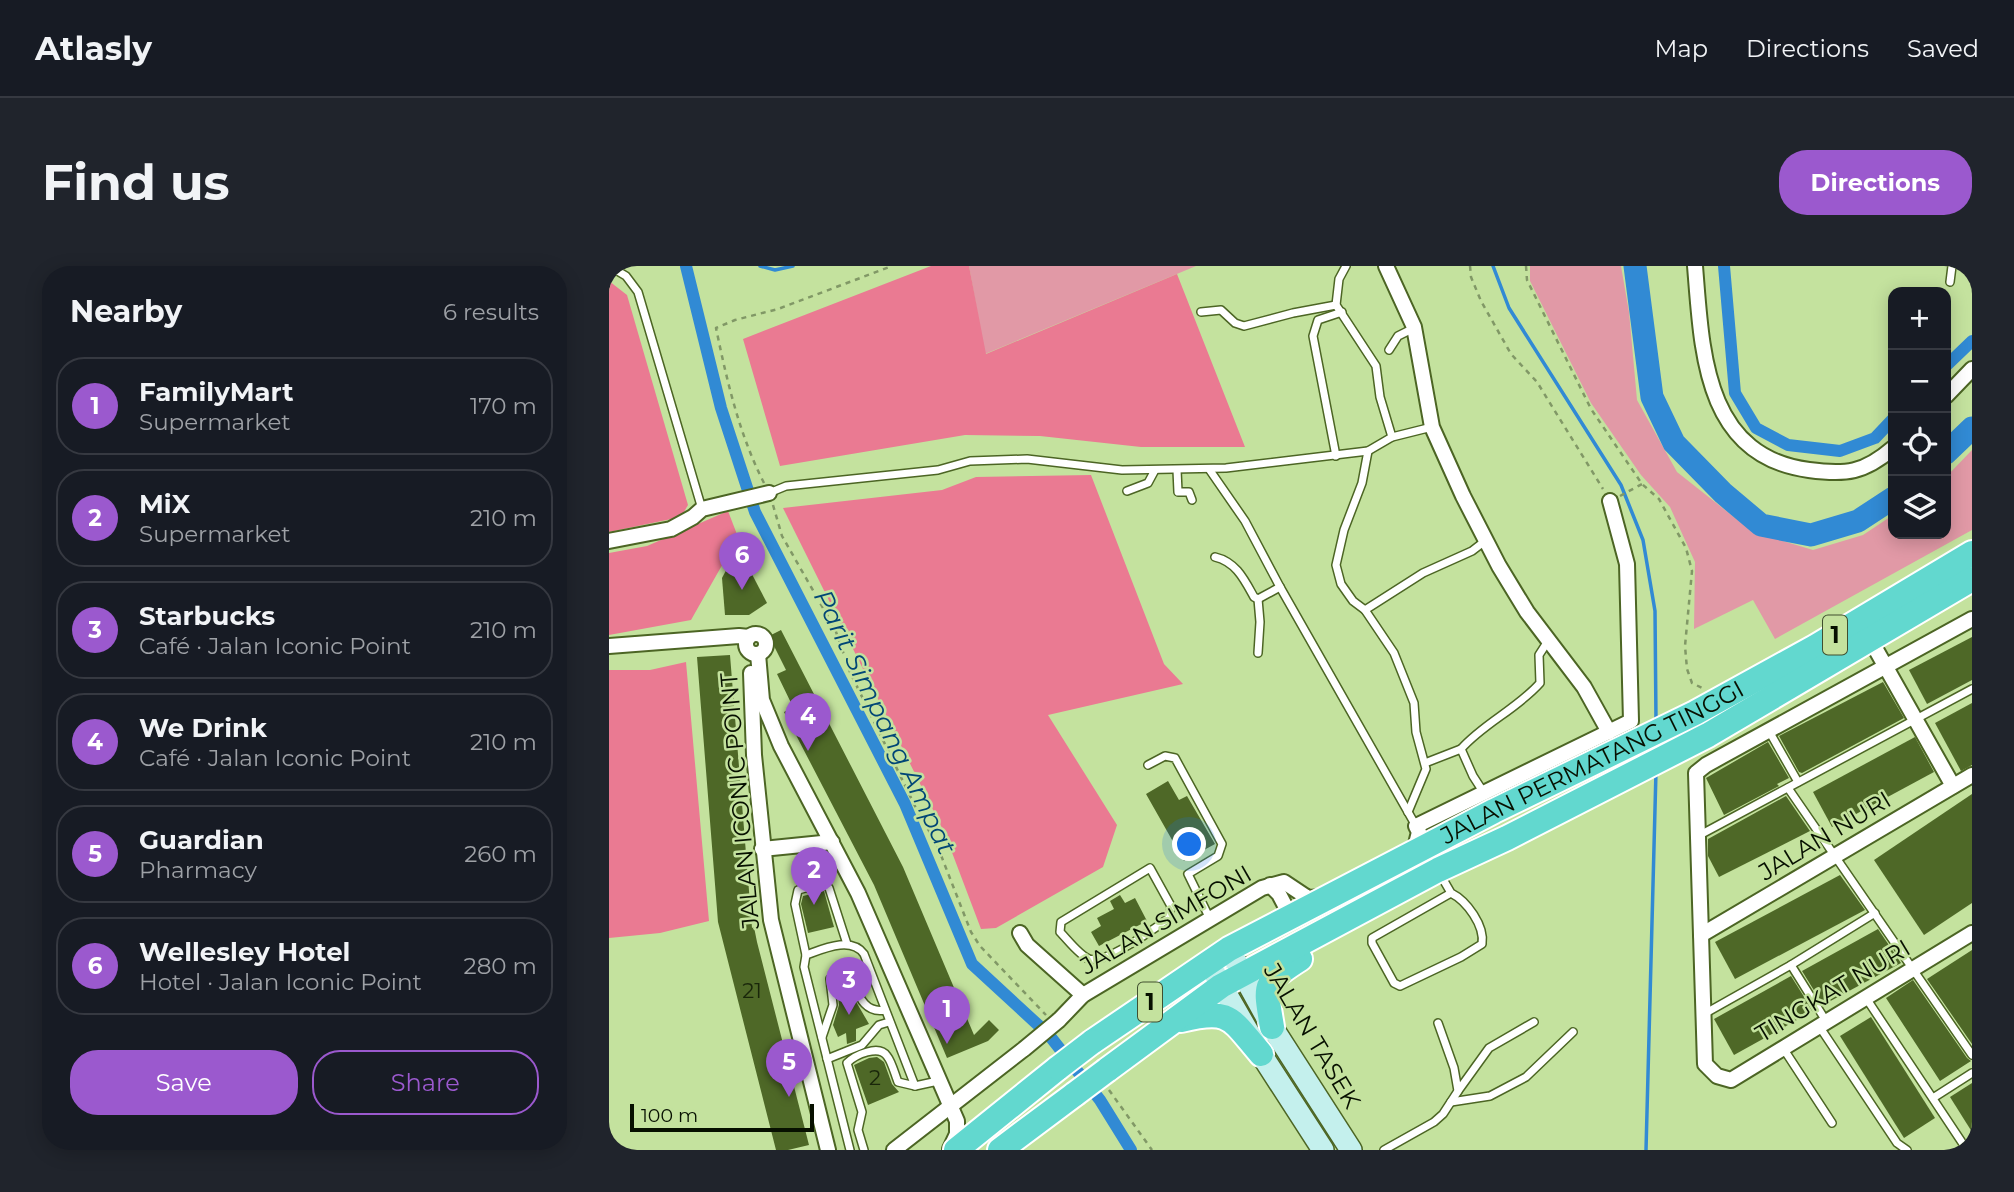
<!DOCTYPE html>
<html lang="en">
<head>
<meta charset="utf-8">
<style>
	:root { --surface:#171b24; --page:#20242c; --text:#f1f3f6; --muted:#9ea1a6; --line:#363941; --accent:#9b59ce }
	body { margin:0; font-family:Montserrat,sans-serif; background:var(--page); color:var(--text) }
	.controls { position:absolute; right:21px; top:21px; display:grid; overflow:hidden; border-radius:14px; box-shadow:0 4px 18px #0003 }
	.controls button { width:63px; height:63px; display:grid; place-items:center; padding:0; border:0; border-bottom:2px solid var(--line); background:var(--surface); color:var(--text); font:35px sans-serif }
	.scale { position:absolute; left:21px; bottom:18px; width:184px; box-sizing:border-box; padding-left:7px; border:4px solid #071000; border-top:0; font-size:19px; line-height:24px; white-space:nowrap; color:#071000; -webkit-text-stroke:5px #c4e29e; paint-order:stroke }
	.you { position:absolute; left:581px; top:579px; width:24px; height:24px; margin:-18px; border:5px solid #fff; border-radius:50%; background:#1a73e8; box-shadow:0 0 0 10px #1a73e833 }
	.badge { display:grid; place-items:center; width:46px; height:46px; border-radius:50%; background:var(--accent); color:#fff; font-size:23px; font-weight:700 }
	.pin { position:absolute; translate:-50% -58px; filter:drop-shadow(0 2px 4px #0008) }
	.pin::after { content:''; position:absolute; top:37px; width:24px; height:21px; background:inherit; clip-path:polygon(0 0,100% 0,50% 100%) }
	.list { margin:0; padding:0; list-style:none }
	h2 { display:flex; justify-content:space-between; align-items:center; height:91px; margin:0; padding:0 28px; font-size:30px }
	h2 small { font-size:23px; font-weight:400; color:var(--muted) }
	.list li { display:grid; grid-template-columns:46px 1fr auto; gap:21px; align-items:center; box-sizing:border-box; height:98px; margin:0 14px 14px; padding:0 14px; border:2px solid var(--line); border-radius:28px }
	.list b { display:block; font-size:26px; white-space:nowrap }
	.list p { margin:0; font-size:23px; white-space:nowrap; color:var(--muted) }
	.list em { font-size:23px; font-style:normal; color:var(--muted) }
	.actions { display:flex; gap:14px; padding:21px 28px }
	.actions a { flex:1; padding:16px 0; border:2px solid var(--accent); border-radius:28px; text-align:center; font-size:24px; color:var(--accent) }
	.actions .main { background:var(--accent); color:#fff }
	.icon { flex:none; width:38px; height:38px; fill:none; stroke:currentColor; stroke-width:2; stroke-linecap:round; stroke-linejoin:round }
	.map { position:relative; flex:none; width:1363px; height:884px; overflow:hidden; border-radius:28px }
	header { display:flex; align-items:center; gap:42px; box-sizing:border-box; height:98px; padding:0 35px; background:var(--surface); border-bottom:2px solid var(--line) }
	header strong { font-size:33px }
	nav { display:flex; gap:38px; margin-inline-start:auto; font-size:24px }
	.intro { display:flex; align-items:center; justify-content:space-between; box-sizing:border-box; height:168px; padding:0 42px }
	h1 { margin:0; font-size:49px }
	.button { padding:18px 32px; border-radius:28px; background:var(--accent); color:#fff; font-size:24px; font-weight:700 }
	main { display:flex; gap:42px; padding:0 42px }
	aside { flex:1; background:var(--surface); border-radius:28px; box-shadow:0 4px 18px #0003 }
	.map>svg:first-child { display:block }
	.green { fill:#e199a6 }
	.forest { fill:#ea7a92 }
	.lines { fill:none; stroke-linecap:round; stroke-linejoin:round }
	.stream { stroke:#318ad4; stroke-width:3.5 }
	.canal { stroke:#318ad4; stroke-width:12 }
	.river { stroke:#318ad4; stroke-width:23 }
	.building { fill:#4e6827 }
	.service-casing { stroke:#4c6524; stroke-width:10 }
	.minor-casing { stroke:#4c6524; stroke-width:18 }
	.secondary-casing { stroke:#4c6524; stroke-width:24 }
	.trunk-casing { stroke:#fff; stroke-width:28 }
	.path { stroke:#819866; stroke-width:2.5; stroke-dasharray:5 5; stroke-linecap:butt }
	.service { stroke:#fff; stroke-width:7 }
	.minor { stroke:#fff; stroke-width:14 }
	.secondary { stroke:#c4f0ed; stroke-width:21 }
	.trunk { stroke:#62d8cf; stroke-width:24 }
	.minor-bridge-casing { stroke:#4c6524; stroke-width:18; stroke-linecap:butt }
	.trunk-bridge-casing { stroke:#fff; stroke-width:28; stroke-linecap:butt }
	.minor-bridge { stroke:#fff; stroke-width:14 }
	.trunk-bridge { stroke:#62d8cf; stroke-width:24 }
	.labels { text-anchor:middle; stroke-width:5; stroke-linejoin:round; paint-order:stroke }
	.number-label { font-size:21px; fill:#19260a }
	.shield { fill:#c4e29e; stroke:#404f2f; stroke-width:2 }
	.shield-label { font-size:23px; font-weight:bold; fill:#071000 }
	.street-label { font-size:24px; fill:#071000; stroke:#c4e29e }
	.water-label { font-size:26px; font-style:italic; fill:#014676; stroke:#c4e29e }
</style>
</head>
<body>
<header>
<strong>Atlasly</strong>
<nav><a>Map</a><a>Directions</a><a>Saved</a></nav>
</header>
<div class="intro"><h1>Find us</h1><a class="button">Directions</a></div>
<main>
<aside>
<h2>Nearby<small>6 results</small></h2>
<ul class="list">
<li><span class="badge">1</span><div><b>FamilyMart</b><p>Supermarket</p></div><em>170 m</em></li>
<li><span class="badge">2</span><div><b>MiX</b><p>Supermarket</p></div><em>210 m</em></li>
<li><span class="badge">3</span><div><b>Starbucks</b><p>Café · Jalan Iconic Point</p></div><em>210 m</em></li>
<li><span class="badge">4</span><div><b>We Drink</b><p>Café · Jalan Iconic Point</p></div><em>210 m</em></li>
<li><span class="badge">5</span><div><b>Guardian</b><p>Pharmacy</p></div><em>260 m</em></li>
<li><span class="badge">6</span><div><b>Wellesley Hotel</b><p>Hotel · Jalan Iconic Point</p></div><em>280 m</em></li>
</ul>
<div class="actions"><a class="main">Save</a><a>Share</a></div>
</aside>
<div class="map">
<svg width="1363" height="884" viewBox="0 0 1363 884">
	<rect width="100%" height="100%" fill="#c4e29e"/>
	<g class="green">
		<path d="M360 0H587L376 88Z"/>
		<path d="M921 0H1012L1020 46 1028 134 1068 206 1144 266 1204 284 1254 269 1284 249V268H1337V211L1363 184V264L1166 373 1144 334 1085 363 1086 296 1061 241 1032 209 982 137 921 15Z"/>
	</g>
	<g class="forest">
		<path d="M322 0H360L377 88 568 8 636 181H532L431 170 356 169 171 200 134 73Z"/>
		<path d="M0 15 18 29 79 239 72 251 0 266Z"/>
		<path d="M482 209 555 398 574 418 439 449 508 559 494 601 387 662 372 663 336 568 174 242 333 224 367 211Z"/>
		<path d="M119 245 129 271 82 354 0 369V287L38 280Z"/>
		<path d="M77 396 100 655 51 667 0 672V404H41Z"/>
	</g>
	<g class="lines">
		<g class="stream">
			<path d="M151 0 166 4 184 0"/>
			<path d="M884 0 900 42 1012 219 1034 274 1046 345 1047 455"/>
			<path d="M1037 884 1047 505"/>
		</g>
		<g class="canal">
			<path d="M77 0 112 142 146 246 296 538 363 698 440 769 491 834 522 884"/>
			<path d="M1115 0 1126 127 1147 162 1179 179 1231 185 1266 172 1284 153"/>
			<path d="M1337 100 1363 75"/>
		</g>
		<g class="river">
			<path d="M1026 0 1043 131 1065 177 1114 227 1152 259 1202 269 1249 255 1284 232"/>
			<path d="M1337 187 1363 162"/>
		</g>
	</g>
	<g class="building">
		<path d="M134 291 158 337 140 349H116L113 312 122 295Z"/>
		<path d="M172 364 294 601 365 769 380 754 390 764 379 775 338 792 265 619 175 446 184 441 168 408 177 404 160 370Z"/>
		<path d="M1363 371V414L1318 438 1300 404Z"/>
		<path d="M121 389 143 662 145 661 148 676 200 879 179 884H167L109 656 88 391Z"/>
		<path d="M1274 416 1295 452 1193 507 1190 506 1170 470Z"/>
		<path d="M1363 437V499L1352 505 1326 457Z"/>
		<path d="M1306 471 1325 506 1223 561 1204 526Z"/>
		<path d="M1159 476 1180 512 1168 518 1170 520 1115 549 1097 512Z"/>
		<path d="M559 515 570 534 578 530 606 578 575 595 537 528Z"/>
		<path d="M1363 528V637L1315 669 1265 594Z"/>
		<path d="M1177 530 1201 565 1110 611 1099 590V573Z"/>
		<path d="M1231 609 1256 644 1126 713 1106 676Z"/>
		<path d="M215 625 225 661 199 667 192 638 194 630Z"/>
		<path d="M511 629 516 637 526 632 538 655 490 680 482 666 492 660 488 652 505 643 501 635Z"/>
		<path d="M1269 663 1292 697 1214 739 1193 705Z"/>
		<path d="M1363 684V778L1318 713Z"/>
		<path d="M1182 710 1204 745 1125 789 1105 753Z"/>
		<path d="M1304 714 1358 792 1362 795 1331 815 1277 732Z"/>
		<path d="M235 715 260 758 247 763V775L238 778 237 767 229 771 224 759 230 739 228 718Z"/>
		<path d="M1262 751 1326 852 1295 872 1231 770Z"/>
		<path d="M268 791 275 796 283 818 290 826 259 839 245 799 260 792Z"/>
		<path d="M1363 817V866L1341 831Z"/>
	</g>
	<g class="lines">
		<defs>
			<g id="service">
				<path d="M0 0 17 10 29 26 93 243"/>
				<path d="M737 0 730 13 727 39 767 100 771 131 783 171"/>
				<path d="M1341 16 1343 0"/>
				<path d="M592 46 612 44 626 57 635 60 684 47 727 39"/>
				<path d="M780 84 789 70 805 62"/>
				<path d="M759 185 753 217 735 264 727 299 732 318 744 335 756 344 785 387 805 437 807 466 817 503 799 546"/>
				<path d="M727 190 704 70 709 54 733 46"/>
				<path d="M600 203 636 255 671 321 807 560"/>
				<path d="M568 204 569 226H580L583 234"/>
				<path d="M518 225 539 217 546 204"/>
				<path d="M160 227 177 220 329 204 361 195 418 193 513 204 617 202 759 185 783 171 823 161"/>
				<path d="M606 291C627 296 635 313 645 331L649 333 671 321"/>
				<path d="M649 333 651 356 649 387"/>
				<path d="M756 344 814 307 863 285 876 275"/>
				<path d="M1160 465 1189 516"/>
				<path d="M816 497 852 483"/>
				<path d="M539 499 556 490 566 492 613 578 609 590 579 608 601 653"/>
				<path d="M1179 522 1363 789"/>
				<path d="M875 527 864 510 852 483C875 457 908 443 931 417L930 389 939 375"/>
				<path d="M1089 570 1363 423"/>
				<path d="M541 602 562 640 560 652C545 663 497 698 480 693 470 689 459 674 451 666L452 656Z"/>
				<path d="M831 608 842 627 763 672V677L785 717 791 720 852 691 873 678C876 660 858 635 842 627"/>
				<path d="M197 689 186 638 189 624 215 617 220 622 238 678"/>
				<path d="M1182 699 1217 755"/>
				<path d="M1257 732 1358 884"/>
				<path d="M1095 748 1182 699 1266 647"/>
				<path d="M1210 760 1288 877 1298 884"/>
				<path d="M213 771 224 739 221 713 237 707 241 710C249 727 254 748 276 744"/>
				<path d="M1174 782 1223 857"/>
				<path d="M218 793 253 779 270 759 280 756"/>
				<path d="M849 825 880 782 925 756"/>
				<path d="M1324 832 1363 807"/>
				<path d="M842 836 881 830 917 811 964 766"/>
				<path d="M241 884 195 701 197 689C214 683 242 670 255 688L306 820 329 815"/>
				<path d="M255 884 249 864 253 846 238 797C246 789 270 778 278 790 283 796 286 809 289 816L306 820"/>
				<path d="M775 884 825 856 834 848 849 825 845 802 829 757"/>
			</g>
			<g id="minor">
				<path d="M777 0 805 61 823 161 854 230 890 300 918 346 975 421 1000 466"/>
				<path d="M1086 0C1093 83 1094 190 1200 204 1237 209 1255 207 1284 182"/>
				<path d="M1337 130 1363 103"/>
				<path d="M0 275 62 263 84 251 93 243 160 227"/>
				<path d="M1363 353 1097 499 1087 507 1096 798 1108 810 1122 814 1363 667"/>
				<circle cx="147" cy="378" r="10"/>
				<path d="M1261 373 1344 520"/>
				<path d="M0 380 130 370 140 371"/>
				<path d="M149 388 153 434 172 480 249 627 348 855V868L341 883"/>
				<path d="M142 407 145 489 162 654 219 884"/>
				<path d="M153 583 223 576"/>
				<path d="M805 586 810 566 807 560 1022 455 1018 298 1001 235"/>
				<path d="M661 619 670 628 681 649"/>
				<path d="M411 667 418 679 474 729"/>
				<path d="M1092 669 1363 509"/>
				<path d="M450 754 474 729 653 622 675 616 699 632 714 631"/>
				<path d="M285 884 415 783"/>
			</g>
			<g id="secondary">
				<path d="M620 683 663 761 742 884"/>
				<path d="M599 696 652 788 714 884"/>
			</g>
			<g id="trunk">
				<path d="M572 754C622 742 621 752 652 788"/>
				<path d="M663 761C656 718 653 717 691 693"/>
				<path id="s1" d="M483 776 620 683 885 545 1086 447 1206 381 1363 287"/>
				<path d="M498 804 612 720 829 604 898 572 1099 469 1363 313"/>
				<path d="M347 884 449 802"/>
				<path d="M391 884 466 828"/>
			</g>
		</defs>
		<use href="#service" class="service-casing"/>
		<use href="#minor" class="minor-casing"/>
		<use href="#secondary" class="secondary-casing"/>
		<use href="#trunk" class="trunk-casing"/>
		<g class="path">
			<path d="M861 0 862 11 872 35 902 88 928 116 994 223"/>
			<path d="M917 0 918 14 982 143 1033 218 1050 233 1077 282 1083 305 1076 380 1078 403 1083 417 1093 422"/>
			<path d="M155 217C130 168 118 115 107 62L126 54 169 43 283 0"/>
			<path d="M1011 230 1033 218"/>
			<path d="M164 239 173 270 226 363 241 406 306 540 328 579 362 666 371 680 437 749"/>
			<path d="M500 824 543 884"/>
		</g>
		<use href="#service" class="service"/>
		<use href="#minor" class="minor"/>
		<use href="#secondary" class="secondary"/>
		<use href="#trunk" class="trunk"/>
		<defs>
			<path id="minor-bridge" d="M415 783 450 754"/>
			<g id="trunk-bridge">
				<path d="M449 802 483 776"/>
				<path d="M466 828 498 804"/>
			</g>
		</defs>
		<use href="#minor-bridge" class="minor-bridge-casing"/>
		<use href="#trunk-bridge" class="trunk-bridge-casing"/>
		<use href="#minor-bridge" class="minor-bridge"/>
		<use href="#trunk-bridge" class="trunk-bridge"/>
	</g>
	<g class="labels">
		<g class="number-label">
			<text x="143" y="732">21</text>
			<text x="266" y="819">2</text>
		</g>
		<g class="shield">
			<rect x="1214" y="349.5" width="24" height="39" rx="5"/>
			<rect x="529" y="716.5" width="24" height="39" rx="5"/>
		</g>
		<g class="shield-label">
			<text x="1226" y="377">1</text>
			<text x="541" y="744">1</text>
		</g>
		<g class="street-label">
			<text dy="8" stroke="none"><textPath href="#s1" startOffset="574">JALAN PERMATANG TINGGI</textPath></text>
			<text transform="translate(131 535) rotate(-95)" y="8">JALAN ICONIC POINT</text>
			<text transform="translate(1216 570) rotate(-31)" y="8">JALAN NURI</text>
			<text transform="translate(557 654) rotate(-30)" y="8">JALAN SIMFONI</text>
			<text transform="translate(1224 725) rotate(-31)" y="8">TINGKAT NURI</text>
			<text transform="translate(703 770) rotate(59)" y="8">JALAN TASEK</text>
		</g>
		<g class="water-label">
			<text transform="translate(276 456) rotate(64)" y="9">Parit Simpang Ampat</text>
		</g>
	</g>
</svg>
<div class="controls">
<button>+</button>
<button>−</button>
<button><svg class="icon" aria-label="locate" viewBox="0 0 24 24"><circle cx="12" cy="12" r="6"/><path d="M12 2v4M12 18v4M2 12h4M18 12h4"/></svg></button>
<button><svg class="icon" aria-label="layers" viewBox="0 0 24 24"><path d="M12 4l9 5-9 5-9-5zM3 14l9 5 9-5"/></svg></button>
</div>
<div class="scale">100 m</div>
<div class="you"></div>
<div class="pin badge" style="left:338px;top:778px">1</div>
<div class="pin badge" style="left:205px;top:639px">2</div>
<div class="pin badge" style="left:240px;top:749px">3</div>
<div class="pin badge" style="left:199px;top:485px">4</div>
<div class="pin badge" style="left:180px;top:831px">5</div>
<div class="pin badge" style="left:133px;top:324px">6</div>
</div>
</main>
</body>
</html>
